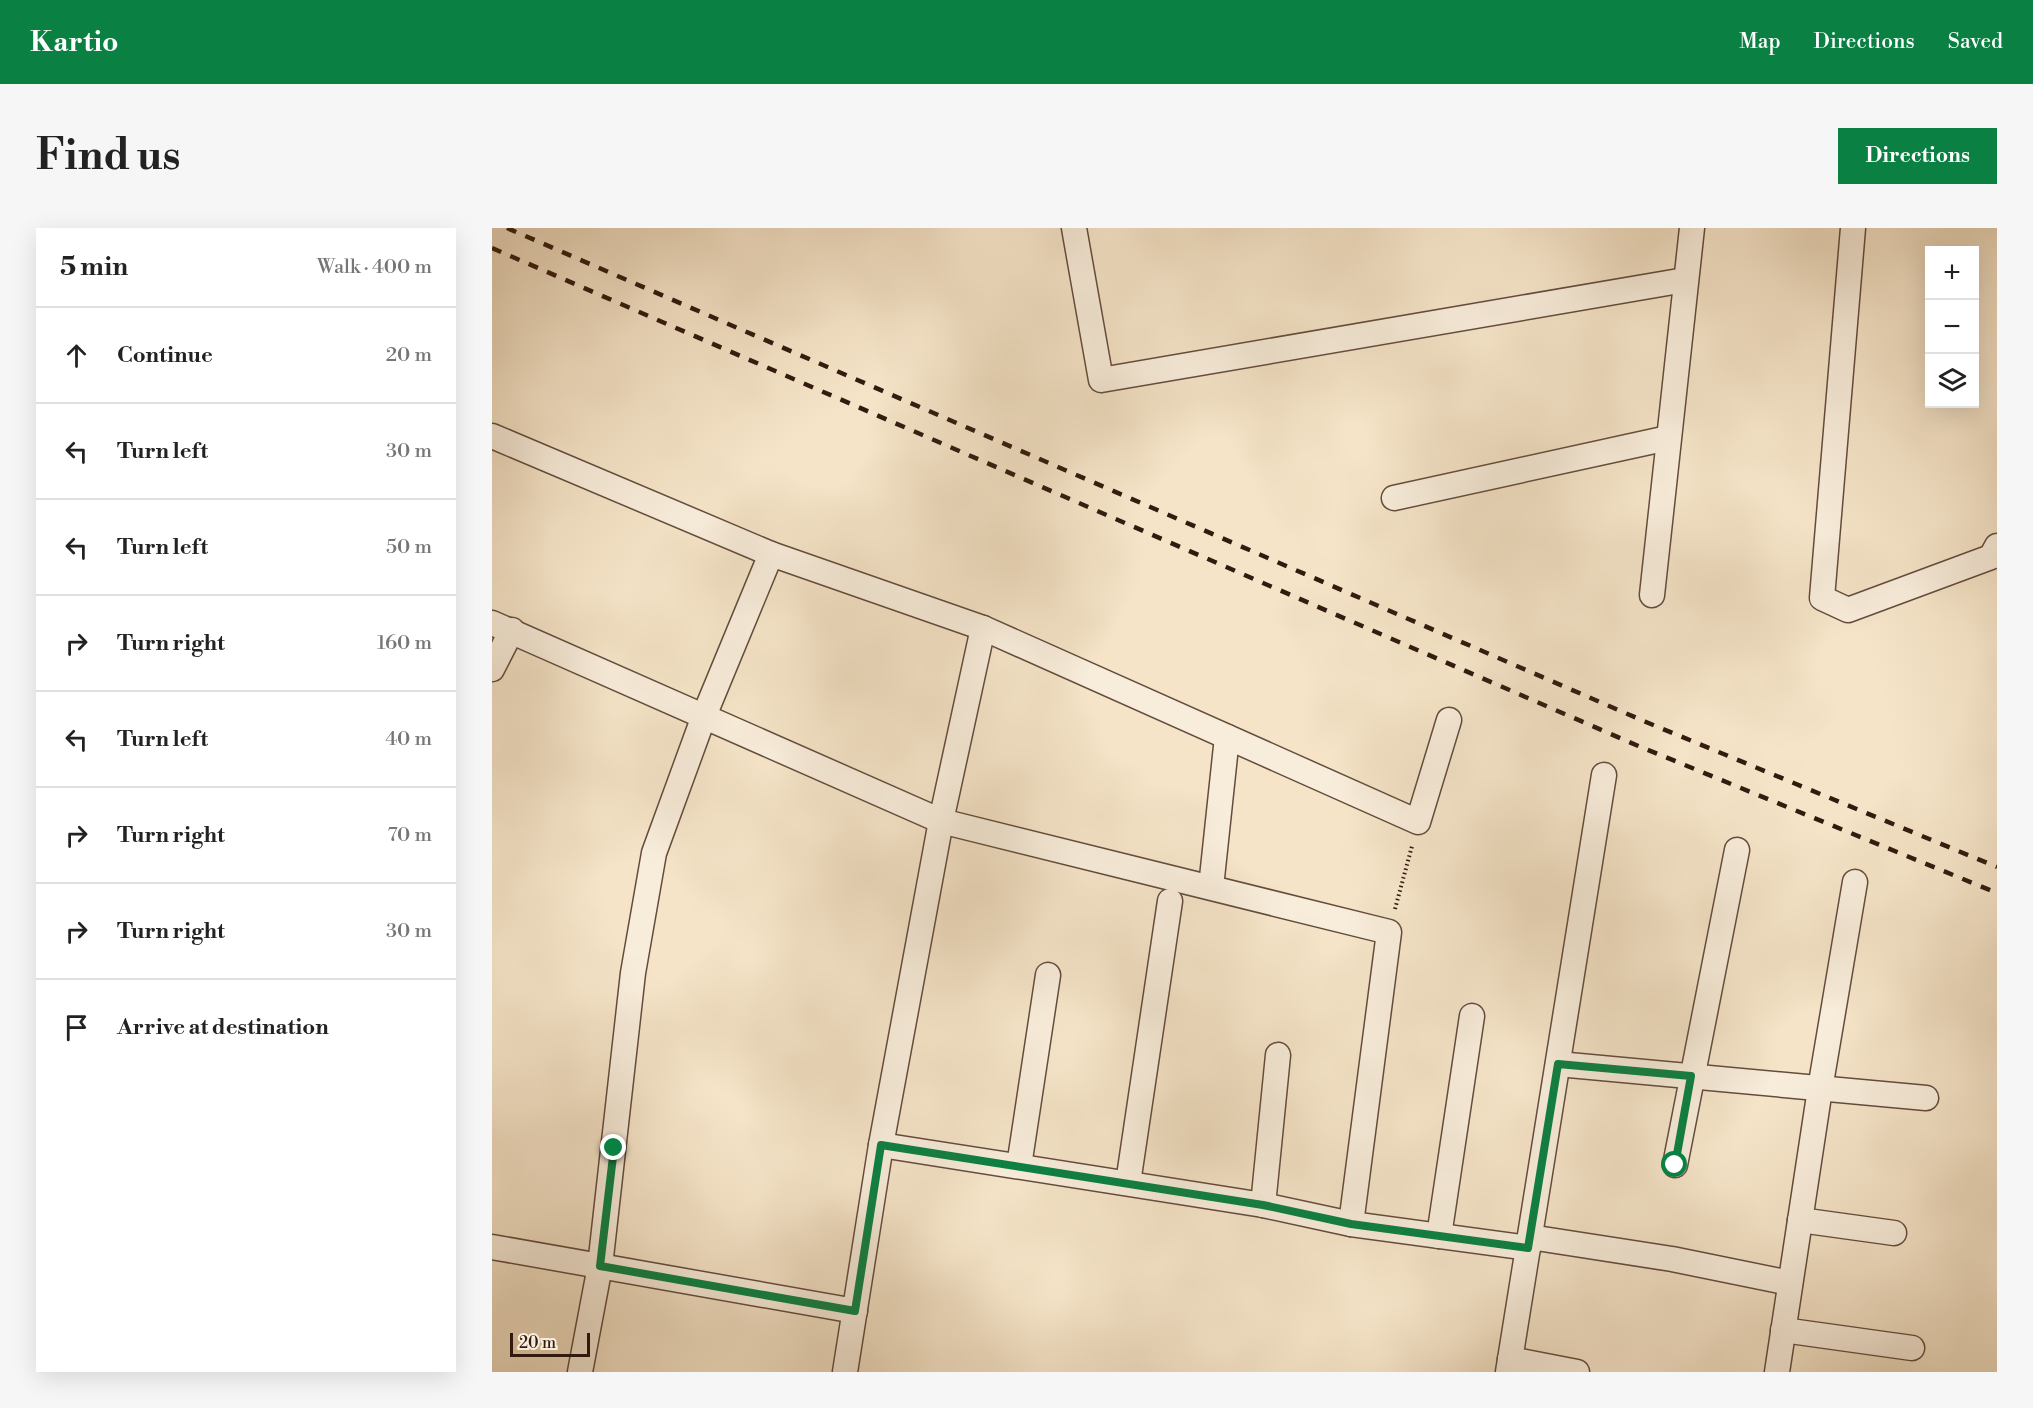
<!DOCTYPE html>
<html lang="en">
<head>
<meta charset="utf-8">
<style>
	:root { --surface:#fff; --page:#f6f6f6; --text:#222; --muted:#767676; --line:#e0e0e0; --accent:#0b8043 }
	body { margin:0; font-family:"Libre Bodoni",serif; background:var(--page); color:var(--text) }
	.controls { position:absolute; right:18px; top:18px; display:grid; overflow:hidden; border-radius:0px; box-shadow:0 6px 24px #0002 }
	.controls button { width:54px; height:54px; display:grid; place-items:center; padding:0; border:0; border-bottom:2px solid var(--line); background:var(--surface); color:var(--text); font:30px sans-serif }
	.scale { position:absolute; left:18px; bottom:15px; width:80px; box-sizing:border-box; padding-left:6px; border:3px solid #331a0f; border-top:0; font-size:16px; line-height:21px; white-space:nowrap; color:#331a0f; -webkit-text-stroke:4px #f8eddb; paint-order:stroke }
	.stop { position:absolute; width:18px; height:18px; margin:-14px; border:4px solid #0b8043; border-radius:50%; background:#fff }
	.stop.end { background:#0b8043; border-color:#fff; box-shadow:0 2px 6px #0008 }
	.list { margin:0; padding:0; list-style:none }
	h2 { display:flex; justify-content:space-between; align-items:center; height:78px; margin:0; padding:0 24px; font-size:26px }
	h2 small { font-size:20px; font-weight:400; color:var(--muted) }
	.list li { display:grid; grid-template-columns:39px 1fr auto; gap:18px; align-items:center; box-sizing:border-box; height:96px; padding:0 24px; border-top:2px solid var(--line) }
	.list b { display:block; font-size:22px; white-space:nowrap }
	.list em { font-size:20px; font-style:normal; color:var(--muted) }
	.icon { flex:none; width:33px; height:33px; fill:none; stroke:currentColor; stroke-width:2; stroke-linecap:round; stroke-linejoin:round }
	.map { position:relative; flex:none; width:1505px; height:1144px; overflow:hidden; border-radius:0px }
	header { display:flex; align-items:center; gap:36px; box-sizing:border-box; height:84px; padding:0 30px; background:var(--accent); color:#fff }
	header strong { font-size:28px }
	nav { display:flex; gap:33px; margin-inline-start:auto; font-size:21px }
	.intro { display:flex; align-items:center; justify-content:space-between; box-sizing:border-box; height:144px; padding:0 36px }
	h1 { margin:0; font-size:42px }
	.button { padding:15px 27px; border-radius:0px; background:var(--accent); color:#fff; font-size:21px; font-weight:700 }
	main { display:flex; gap:36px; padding:0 36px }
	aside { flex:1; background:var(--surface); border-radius:0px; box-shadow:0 6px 24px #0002 }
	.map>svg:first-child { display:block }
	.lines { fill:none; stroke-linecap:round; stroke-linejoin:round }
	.minor-casing { stroke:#644c3d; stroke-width:27 }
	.path { stroke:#331a0f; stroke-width:4; stroke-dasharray:1.5 3; stroke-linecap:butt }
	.minor { stroke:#f8eddb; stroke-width:24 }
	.rail { stroke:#331a0f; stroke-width:4.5; stroke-dasharray:10 10; stroke-linecap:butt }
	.route { stroke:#0b8043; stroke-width:8 }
</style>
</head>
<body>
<header>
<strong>Kartio</strong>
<nav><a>Map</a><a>Directions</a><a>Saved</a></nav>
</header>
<div class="intro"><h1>Find us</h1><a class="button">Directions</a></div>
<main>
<aside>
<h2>5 min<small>Walk · 400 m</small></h2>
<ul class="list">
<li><svg class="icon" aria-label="ahead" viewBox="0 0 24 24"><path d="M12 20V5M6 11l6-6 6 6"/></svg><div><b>Continue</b></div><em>20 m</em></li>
<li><svg class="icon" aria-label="left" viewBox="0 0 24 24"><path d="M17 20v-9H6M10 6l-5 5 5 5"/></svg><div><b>Turn left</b></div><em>30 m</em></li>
<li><svg class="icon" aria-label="left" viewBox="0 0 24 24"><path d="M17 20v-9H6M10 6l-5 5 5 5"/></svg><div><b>Turn left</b></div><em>50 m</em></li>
<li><svg class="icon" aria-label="right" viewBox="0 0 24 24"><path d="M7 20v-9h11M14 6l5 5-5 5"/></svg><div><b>Turn right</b></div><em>160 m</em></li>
<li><svg class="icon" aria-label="left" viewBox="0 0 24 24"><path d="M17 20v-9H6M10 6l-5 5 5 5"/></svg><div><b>Turn left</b></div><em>40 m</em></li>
<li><svg class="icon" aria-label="right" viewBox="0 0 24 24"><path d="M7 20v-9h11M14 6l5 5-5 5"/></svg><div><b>Turn right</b></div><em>70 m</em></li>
<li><svg class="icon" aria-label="right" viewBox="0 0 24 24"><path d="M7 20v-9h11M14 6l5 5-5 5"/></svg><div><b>Turn right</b></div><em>30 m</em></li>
<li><svg class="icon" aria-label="arrive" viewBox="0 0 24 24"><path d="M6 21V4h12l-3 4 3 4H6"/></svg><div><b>Arrive at destination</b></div></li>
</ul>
</aside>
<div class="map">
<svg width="1505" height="1144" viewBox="0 0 1505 1144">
	<rect width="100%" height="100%" fill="#f5e4c8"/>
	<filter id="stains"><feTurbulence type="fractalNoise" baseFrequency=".00333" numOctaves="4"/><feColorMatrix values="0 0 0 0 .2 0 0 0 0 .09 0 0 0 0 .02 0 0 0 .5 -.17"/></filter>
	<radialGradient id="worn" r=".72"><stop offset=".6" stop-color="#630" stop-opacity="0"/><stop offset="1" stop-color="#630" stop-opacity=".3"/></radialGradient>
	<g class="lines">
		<defs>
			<g id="minor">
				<path d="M582 0 609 152 1193 52"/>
				<path d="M1361 0 1330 370 1356 382 1499 329 1505 318"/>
				<path d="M0 208 279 326 491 400 926 594 957 492"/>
				<path d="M902 270 1176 210"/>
				<path d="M1160 367 1200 0"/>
				<path d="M0 395 449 593 897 704 859 996"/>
				<path d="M0 441 20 402"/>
				<path d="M719 659 735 509"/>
				<path d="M1066 836 1434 870"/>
				<path d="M389 917 771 977 859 996 1036 1020"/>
				<path d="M1183 937 1245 622"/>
				<path d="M527 938 556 747"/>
				<path d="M636 955 678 673"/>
				<path d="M771 977 786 827"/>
				<path d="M1308 992 1402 1005"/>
				<path d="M947 1008 980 788"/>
				<path d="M1038 1009 1180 1031 1298 1055"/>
				<path d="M0 1019 363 1083"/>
				<path d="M1291 1102 1420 1120"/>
				<path d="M1018 1131 1085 1144"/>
				<path d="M88 1144 108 1038 141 745 162 625 212 488 279 326"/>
				<path d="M353 1144 389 917 449 593 491 400"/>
				<path d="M1016 1144 1112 547"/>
				<path d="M1285 1144 1328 861 1363 654"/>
			</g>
		</defs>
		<use href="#minor" class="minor-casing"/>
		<path class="path" d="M903 681 920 618"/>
		<use href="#minor" class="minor"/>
		<g class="rail">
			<path d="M15 0 1154 494 1505 639"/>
			<path d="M0 20 1144 517 1505 665"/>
		</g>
	</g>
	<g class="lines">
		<path class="route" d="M122 920 108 1038 363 1083 389 917 771 977 859 996 1036 1020 1066 836 1199 848 1183 937"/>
	</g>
	<rect width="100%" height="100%" filter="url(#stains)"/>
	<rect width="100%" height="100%" fill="url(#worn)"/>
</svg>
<div class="controls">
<button>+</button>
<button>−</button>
<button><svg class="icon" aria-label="layers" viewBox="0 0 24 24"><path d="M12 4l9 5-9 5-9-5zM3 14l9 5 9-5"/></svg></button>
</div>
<div class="scale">20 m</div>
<div class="stop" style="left:1183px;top:937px"></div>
<div class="stop end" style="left:122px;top:920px"></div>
</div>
</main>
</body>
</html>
